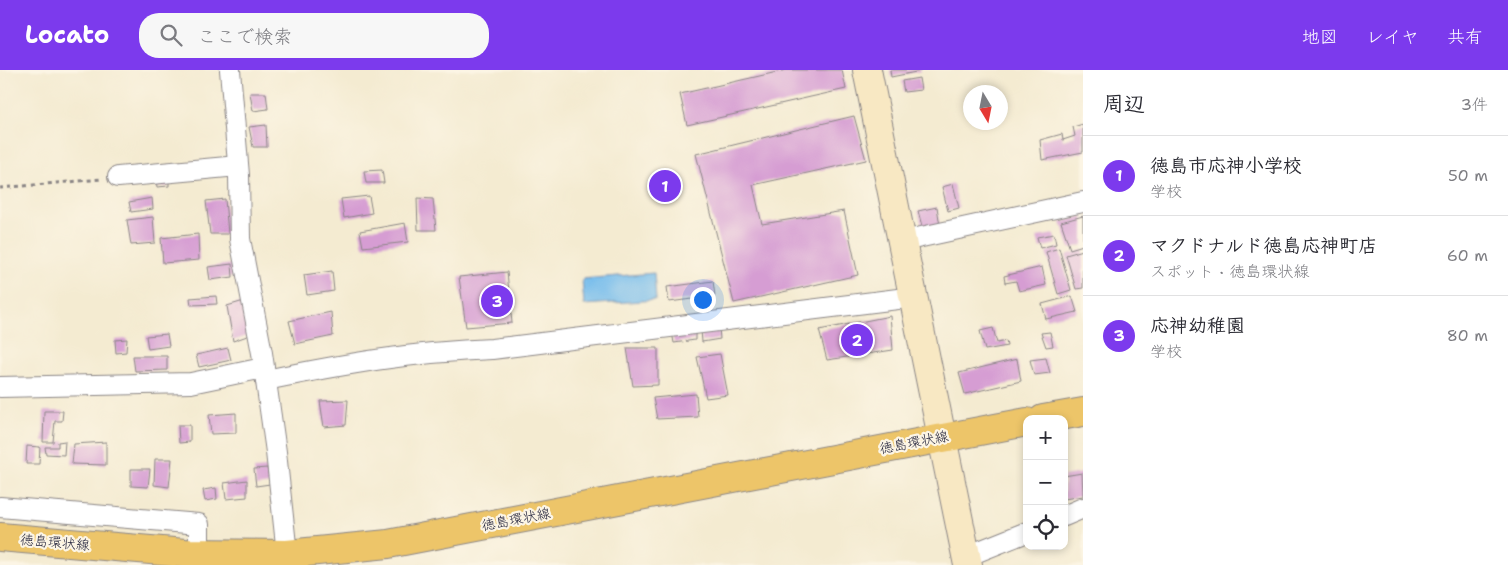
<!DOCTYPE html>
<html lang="ja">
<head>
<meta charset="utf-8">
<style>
	:root { --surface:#fff; --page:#f7f7f7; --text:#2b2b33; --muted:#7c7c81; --line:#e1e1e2; --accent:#7c3aed }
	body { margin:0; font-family:"Shantell Sans","Klee One",sans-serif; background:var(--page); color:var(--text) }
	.controls { position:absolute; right:15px; bottom:15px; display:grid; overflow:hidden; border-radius:10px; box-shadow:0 2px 8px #0003 }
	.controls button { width:45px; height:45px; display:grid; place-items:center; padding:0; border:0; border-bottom:1px solid var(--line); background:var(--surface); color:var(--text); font:25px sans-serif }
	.compass { position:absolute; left:963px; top:15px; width:45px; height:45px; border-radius:50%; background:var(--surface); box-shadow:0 2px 8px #0003; rotate:170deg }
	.you { position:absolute; left:702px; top:229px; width:18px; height:18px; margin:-12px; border:4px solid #fff; border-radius:50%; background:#1a73e8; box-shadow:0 0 0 8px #1a73e833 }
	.badge { display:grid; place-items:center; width:32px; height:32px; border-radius:50%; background:var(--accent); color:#fff; font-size:16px; font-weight:700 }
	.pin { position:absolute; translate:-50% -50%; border:2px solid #fff; box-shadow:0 1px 5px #0006 }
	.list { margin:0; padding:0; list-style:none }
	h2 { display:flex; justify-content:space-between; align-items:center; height:65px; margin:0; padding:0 20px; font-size:21px }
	h2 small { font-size:16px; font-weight:400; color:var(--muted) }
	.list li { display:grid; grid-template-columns:32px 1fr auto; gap:15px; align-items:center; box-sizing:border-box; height:80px; padding:0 20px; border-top:1px solid var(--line) }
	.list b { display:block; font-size:19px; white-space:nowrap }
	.list p { margin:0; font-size:16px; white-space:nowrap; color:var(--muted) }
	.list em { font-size:16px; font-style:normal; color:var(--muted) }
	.icon { flex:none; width:28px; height:28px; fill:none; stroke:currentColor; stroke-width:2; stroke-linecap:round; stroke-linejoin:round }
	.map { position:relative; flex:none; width:1083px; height:495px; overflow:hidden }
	header { display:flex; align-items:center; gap:30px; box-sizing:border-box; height:70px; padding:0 25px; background:var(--accent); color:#fff }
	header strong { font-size:24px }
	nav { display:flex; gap:28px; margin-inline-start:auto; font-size:18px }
	.search { width:350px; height:45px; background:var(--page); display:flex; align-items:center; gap:12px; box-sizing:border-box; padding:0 18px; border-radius:20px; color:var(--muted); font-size:19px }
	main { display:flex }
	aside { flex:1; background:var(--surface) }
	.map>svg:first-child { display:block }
	.water { fill:#74bcec; stroke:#4b6f94 }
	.building { fill:#d69dd3 }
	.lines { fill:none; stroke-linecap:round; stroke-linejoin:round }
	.street-casing { stroke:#8b8686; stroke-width:22 }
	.secondary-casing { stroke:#8b8686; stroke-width:30 }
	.primary-casing { stroke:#8b8686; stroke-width:30 }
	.path { stroke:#8b8686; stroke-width:3; stroke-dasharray:4 4; stroke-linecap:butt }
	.street { stroke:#fff; stroke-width:20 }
	.secondary { stroke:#f8e8c3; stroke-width:28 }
	.primary { stroke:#edc569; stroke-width:28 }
	.labels { text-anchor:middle; stroke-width:4.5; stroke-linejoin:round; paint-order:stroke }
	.street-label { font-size:14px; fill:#22223b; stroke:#fcf5e5 }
</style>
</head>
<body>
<header>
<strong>Locato</strong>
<div class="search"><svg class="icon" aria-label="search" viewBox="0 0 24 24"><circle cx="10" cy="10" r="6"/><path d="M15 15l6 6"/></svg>ここで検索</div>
<nav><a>地図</a><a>レイヤ</a><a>共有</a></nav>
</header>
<main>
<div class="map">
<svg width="1083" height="495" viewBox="0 0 1083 495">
	<rect width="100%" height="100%" fill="#fcf5e5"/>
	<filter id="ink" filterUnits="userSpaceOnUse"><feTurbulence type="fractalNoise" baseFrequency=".02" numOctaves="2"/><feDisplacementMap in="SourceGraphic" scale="10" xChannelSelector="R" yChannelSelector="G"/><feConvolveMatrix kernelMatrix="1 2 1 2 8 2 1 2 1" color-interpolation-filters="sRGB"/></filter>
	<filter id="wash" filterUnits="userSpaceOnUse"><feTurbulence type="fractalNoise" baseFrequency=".0096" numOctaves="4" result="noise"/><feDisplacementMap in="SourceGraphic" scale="20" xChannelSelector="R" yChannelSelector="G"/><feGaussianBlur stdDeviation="1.12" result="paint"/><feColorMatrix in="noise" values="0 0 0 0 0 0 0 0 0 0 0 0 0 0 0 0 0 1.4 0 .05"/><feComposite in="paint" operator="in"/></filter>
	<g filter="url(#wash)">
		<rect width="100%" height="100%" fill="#f4ebd1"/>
		<path class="water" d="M654 203 656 230 584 235 582 209Z"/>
		<g id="blocks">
			<g class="building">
				<path d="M786 0H842L846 19 687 55 680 24Z"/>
				<path d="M890 0H921V1L891 7Z"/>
				<path d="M919 8 921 20 904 22 902 11Z"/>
				<path d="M250 23H266L268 39 253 41Z"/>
				<path d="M854 46 866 90 753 115 762 154 844 141 858 205 734 233 696 84Z"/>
				<path d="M1083 54V82L1042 90 1040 70 1062 64 1063 70 1075 66 1073 57Z"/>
				<path d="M266 55 267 77H253L249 57Z"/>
				<path d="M382 100 384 113H366L364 101Z"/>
				<path d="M169 109V116L157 117 156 110Z"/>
				<path d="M953 114 959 138 948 141 942 117Z"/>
				<path d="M369 126 372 143 344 148 341 129Z"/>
				<path d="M152 128 153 139 131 142 129 132Z"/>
				<path d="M417 128 433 129 436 160H418Z"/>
				<path d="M225 129 228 164H210L206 131Z"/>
				<path d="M937 137 940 156 923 160 918 141Z"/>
				<path d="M1083 146V175L1070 179 1061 152Z"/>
				<path d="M153 147 155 173 131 175 127 150Z"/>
				<path d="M405 153 408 172 363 177 360 161Z"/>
				<path d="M198 164 199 190 163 193 161 168Z"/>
				<path d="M1054 164 1056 174 1040 178 1037 167Z"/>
				<path d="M1059 178 1071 220 1058 224 1046 182Z"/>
				<path d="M1083 180V218L1076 219 1066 185Z"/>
				<path d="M232 194 233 207 210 210 208 197Z"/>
				<path d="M1042 197 1046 215 1019 221 1016 211 1005 213 1004 206Z"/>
				<path d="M332 201 334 221 307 225 304 205Z"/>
				<path d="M507 202 512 253 466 257 459 207Z"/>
				<path d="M713 211 715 226 669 232 667 217Z"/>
				<path d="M216 226 217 234 191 235 190 228Z"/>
				<path d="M1072 226 1077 242 1046 249 1042 234Z"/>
				<path d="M244 231 250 265 233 271 227 236Z"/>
				<path d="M331 242 333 266 295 274 289 251Z"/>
				<path d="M890 246 893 280 827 290 819 260Z"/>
				<path d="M719 258 720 269 702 272 701 260Z"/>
				<path d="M993 258 997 273 1006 271 1007 276 985 280 980 261Z"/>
				<path d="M695 260V270L674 273 672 262Z"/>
				<path d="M1050 262 1053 276 1046 277 1041 263Z"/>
				<path d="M167 264 169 276 148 279 146 266Z"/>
				<path d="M127 269 126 282 116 283 115 270Z"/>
				<path d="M228 278 231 290 199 297 196 285Z"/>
				<path d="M627 278H658V315L633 316Z"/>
				<path d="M720 284 728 325 706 328 697 287Z"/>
				<path d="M133 286H167V300L135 301Z"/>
				<path d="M1046 288 1050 303 1034 305 1030 290Z"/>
				<path d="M1017 289 1021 311 965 324 959 303Z"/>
				<path d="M696 324 698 347 657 349 653 328Z"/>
				<path d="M348 330 346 355 324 357 320 331Z"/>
				<path d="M44 341H63L62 351H55L53 372H43Z"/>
				<path d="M236 343V363L211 364 209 345Z"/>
				<path d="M178 355H190V372L179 373Z"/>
				<path d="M65 371 64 385 46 384 45 377H58V372Z"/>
				<path d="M106 372V395L72 394 74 374Z"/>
				<path d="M27 376 40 377 39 394H26Z"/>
				<path d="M155 389H172L169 417 154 415Z"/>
				<path d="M267 398 270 414 256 416 254 399Z"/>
				<path d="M131 399H150L148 417 131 416Z"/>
				<path d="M1082 403 1083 426 1064 429V406Z"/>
				<path d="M247 410V427L226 429 224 413Z"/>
				<path d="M216 418 217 429 205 431 203 420Z"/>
			</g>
		</g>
	</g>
	<g filter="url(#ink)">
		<use href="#blocks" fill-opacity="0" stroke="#8b8686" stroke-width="1"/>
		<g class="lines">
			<defs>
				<g id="street">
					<path d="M230 0 239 105 240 169 262 283 276 382 287 484"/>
					<path d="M118 107 238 96"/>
					<path d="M903 171 1083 132"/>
					<path d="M266 310C344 294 412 282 492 279L914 227"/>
					<path d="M0 317 191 313 263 298"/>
					<path d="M0 437 199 454V483"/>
					<path d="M1064 446 1083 438"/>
					<path d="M967 486 1027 462"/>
				</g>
				<path id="secondary" d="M867 0 968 495"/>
				<g id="primary">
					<path d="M1043 349 1083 342"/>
					<path d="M0 467 185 483 287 484 388 474 1027 352"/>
				</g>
			</defs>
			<use href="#street" class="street-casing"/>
			<use href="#secondary" class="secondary-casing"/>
			<use href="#primary" class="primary-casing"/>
			<path class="path" d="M0 118 102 109"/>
			<use href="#street" class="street"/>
			<use href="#secondary" class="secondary"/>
			<use href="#primary" class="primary"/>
		</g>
	</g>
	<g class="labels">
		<g class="street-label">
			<text transform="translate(914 372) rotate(-11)" y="5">徳島環状線</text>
			<text transform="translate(516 449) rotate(-11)" y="5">徳島環状線</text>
			<text transform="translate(55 472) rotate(5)" y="5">徳島環状線</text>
		</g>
	</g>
</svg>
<div class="controls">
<button>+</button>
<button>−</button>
<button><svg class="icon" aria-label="locate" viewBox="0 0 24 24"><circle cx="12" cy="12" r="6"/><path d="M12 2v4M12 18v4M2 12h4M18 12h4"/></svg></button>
</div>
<svg class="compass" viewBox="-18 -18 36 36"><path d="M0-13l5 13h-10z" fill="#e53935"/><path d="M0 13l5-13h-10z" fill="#7c7c81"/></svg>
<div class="you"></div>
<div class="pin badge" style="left:665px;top:116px">1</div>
<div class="pin badge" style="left:857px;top:270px">2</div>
<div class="pin badge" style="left:497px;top:231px">3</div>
</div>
<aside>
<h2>周辺<small>3件</small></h2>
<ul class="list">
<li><span class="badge">1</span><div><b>徳島市応神小学校</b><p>学校</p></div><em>50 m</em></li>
<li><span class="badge">2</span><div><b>マクドナルド徳島応神町店</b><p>スポット · 徳島環状線</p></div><em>60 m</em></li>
<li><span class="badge">3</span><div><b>応神幼稚園</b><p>学校</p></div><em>80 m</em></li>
</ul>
</aside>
</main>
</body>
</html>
